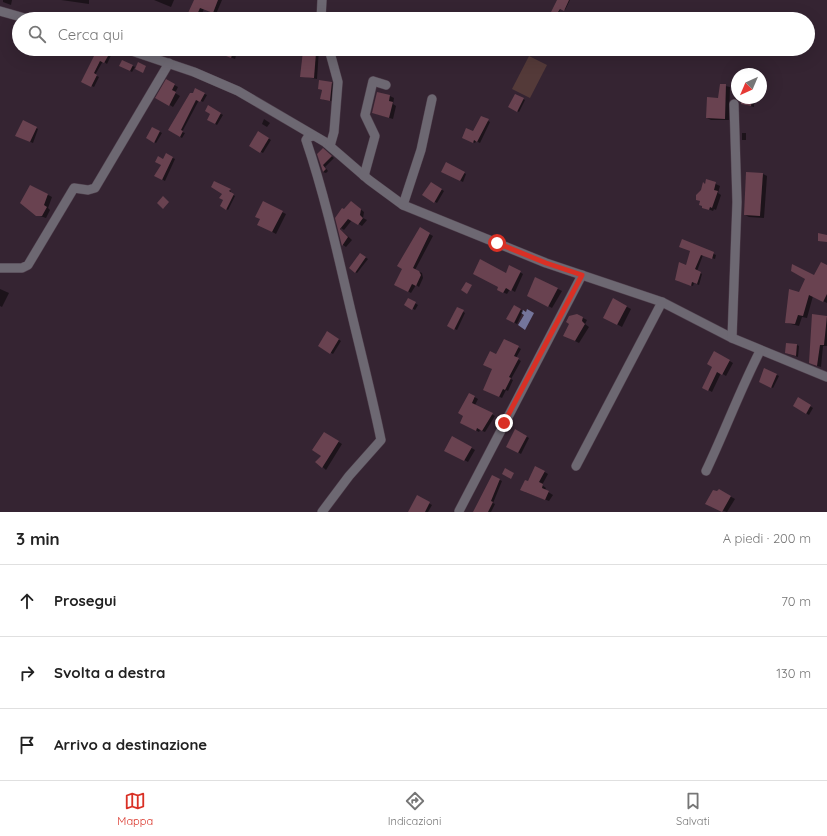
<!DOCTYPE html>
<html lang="it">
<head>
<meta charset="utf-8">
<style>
	:root { --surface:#fff; --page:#f2f2f2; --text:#222; --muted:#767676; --line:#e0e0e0; --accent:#d93025 }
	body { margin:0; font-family:Quicksand,sans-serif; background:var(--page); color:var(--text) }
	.compass { position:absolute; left:731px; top:68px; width:36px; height:36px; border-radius:50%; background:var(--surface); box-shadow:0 4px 16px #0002; rotate:224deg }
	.stop { position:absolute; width:12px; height:12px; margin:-9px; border:3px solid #d93025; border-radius:50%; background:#fff }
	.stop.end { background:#d93025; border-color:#fff; box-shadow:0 1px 4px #0008 }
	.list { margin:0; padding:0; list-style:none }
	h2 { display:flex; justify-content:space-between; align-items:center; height:52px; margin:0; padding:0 16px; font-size:17px }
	h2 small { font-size:13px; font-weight:400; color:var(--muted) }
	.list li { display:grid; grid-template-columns:26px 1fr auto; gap:12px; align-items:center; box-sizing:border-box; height:72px; padding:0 16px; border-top:1px solid var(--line) }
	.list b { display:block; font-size:15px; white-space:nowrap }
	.list em { font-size:13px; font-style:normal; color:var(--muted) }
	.icon { flex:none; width:22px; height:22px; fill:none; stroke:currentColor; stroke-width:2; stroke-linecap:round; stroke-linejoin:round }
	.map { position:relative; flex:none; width:827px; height:512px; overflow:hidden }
	.search { position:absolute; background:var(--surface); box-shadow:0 4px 16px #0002; left:12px; right:12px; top:12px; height:44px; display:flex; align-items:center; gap:10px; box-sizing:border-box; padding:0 14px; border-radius:22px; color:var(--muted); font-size:15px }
	.sheet { height:268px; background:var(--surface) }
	nav { display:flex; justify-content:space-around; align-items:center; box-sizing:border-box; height:56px; border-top:1px solid var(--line); background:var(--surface); font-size:11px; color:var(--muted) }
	nav a { display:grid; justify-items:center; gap:2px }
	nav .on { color:var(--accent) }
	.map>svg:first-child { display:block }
	.green { fill:#543a39 }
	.water { fill:#74759b }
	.shadow { fill:#0007 }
	.building { fill:#694250 }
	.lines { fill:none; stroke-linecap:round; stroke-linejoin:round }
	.minor-casing { stroke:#4f3f4c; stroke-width:10 }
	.minor { stroke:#6d6872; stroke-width:9 }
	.route { stroke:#d93025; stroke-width:5 }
</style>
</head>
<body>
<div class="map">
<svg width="827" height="512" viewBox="0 0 827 512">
	<rect width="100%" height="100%" fill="#352432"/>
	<path class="green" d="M529 56 547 65 530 98 512 89Z"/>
	<path class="water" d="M527 309 534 313 525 330 518 325 524 315 521 313 523 310 526 312Z"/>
	<g class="shadow">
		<path d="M3 0H12L11 5 3 2Z"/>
		<path d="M61 0H89V4Z"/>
		<path d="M154 0H174L171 7Z"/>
		<path d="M199 0H222L216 14 204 9 200 18 192 14Z"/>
		<path d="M558 0H570L565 10 561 8 558 15 552 12Z"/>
		<path d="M104 49 113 51 107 64 103 61 95 75 99 77 94 87 85 83Z"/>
		<path d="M221 49H238L235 59 219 53Z"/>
		<path d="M304 49H319L317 79 301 76Z"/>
		<path d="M122 61 135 67 132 72 120 65Z"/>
		<path d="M167 81 178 87 175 93 180 96 173 107 157 97Z"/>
		<path d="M331 83 334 84 333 101 324 100 321 98 322 90 319 89Z"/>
		<path d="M721 85 730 87 729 120H711L707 118 719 99Z"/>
		<path d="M196 90 207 95 203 102 199 100 182 132 185 133 182 138 169 130Z"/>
		<path d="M516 95 525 100 519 112 509 107Z"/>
		<path d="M390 96 394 98 393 104 396 106 393 119 373 113Z"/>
		<path d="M743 98 752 100 754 102V107L742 104Z"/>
		<path d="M209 107 223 115 217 125 208 119 212 114Z"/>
		<path d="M481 117 490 122 480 143 476 141 475 143 463 137 473 133Z"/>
		<path d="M264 119 270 123 267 127 262 124Z"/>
		<path d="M24 121 38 129 33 143 19 137Z"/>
		<path d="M153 128 162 133 156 143 147 138Z"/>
		<path d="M258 132 271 140 263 153 250 146Z"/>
		<rect x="742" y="133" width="4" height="7"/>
		<path d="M325 151 334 158 325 167 328 171 326 173 323 172 318 154Z"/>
		<path d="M166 155 175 159 165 181 156 176Z"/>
		<path d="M447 164 466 174 463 182 443 172Z"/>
		<path d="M763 174 767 176 764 218 749 217 745 215Z"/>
		<path d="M707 180 720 186 718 193 721 195 716 210 714 209 713 211 703 207 701 202 697 199Z"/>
		<path d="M215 182 231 191 230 193 235 196 228 210 221 206 224 200 223 194Z"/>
		<path d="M431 183 444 191 437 203 424 195Z"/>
		<path d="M31 186 52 197 48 208 50 210 46 218 37 215Z"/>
		<path d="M264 203 286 214 276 234 258 224 261 219Z"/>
		<path d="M355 205 364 212 363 218 367 220 362 226 352 220 344 230 341 228V230L352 240 346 247 343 245 336 218Z"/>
		<path d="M420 229 433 236 415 270 422 273 423 278 419 287 416 285 411 293 396 285Z"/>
		<path d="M683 240 716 255 715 259 703 255 697 271 702 274 699 285 694 283 693 286 678 281 687 266 691 251Z"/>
		<path d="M360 254 368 259 357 273 355 272Z"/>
		<path d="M510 266 523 274 515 292 510 289 507 294 498 290Z"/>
		<path d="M827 266V303L813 296 807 318 802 317 799 326 787 323 799 294Z"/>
		<path d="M536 278 562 291 552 308 528 295Z"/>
		<path d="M0 289 9 293 2 307 0 306Z"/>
		<path d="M408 299 418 305 415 310 405 304Z"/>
		<path d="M614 300 631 309 622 327 604 317Z"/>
		<path d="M514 306 523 311 517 324 508 319Z"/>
		<path d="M457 308 465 313 457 330 448 326Z"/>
		<path d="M577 315 587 320 585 324 589 327 579 343 569 338Z"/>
		<path d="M813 316 827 317V346H823L821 367 814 365Z"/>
		<path d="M327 332 341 341 333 354 319 346Z"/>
		<path d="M504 340 521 349 516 358 521 361 511 379 513 380 508 391 506 390 502 398 487 391 496 356Z"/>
		<path d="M797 345 799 346 798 357 786 353Z"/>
		<path d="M715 352 733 363 726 376 721 373 712 392 703 387 713 366Z"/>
		<path d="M765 369 779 376 773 388 760 382Z"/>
		<path d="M469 394 478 399 475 405 495 416 485 432 480 430 479 432 464 424Z"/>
		<path d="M798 399 813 408 809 415 794 406Z"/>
		<path d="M515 430 529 438 521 454 507 446Z"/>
		<path d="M324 433 342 444 326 470 317 462 322 456Z"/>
		<path d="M452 437 475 450 468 462 446 450Z"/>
		<path d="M536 467 548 474 542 485 546 488 545 490 553 495 549 501 525 492Z"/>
		<path d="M492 476 502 481 493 503 495 504 491 512H476Z"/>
		<path d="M719 490 735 499 727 512 710 506Z"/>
		<path d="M417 497 432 505 428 512H409Z"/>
	</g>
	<g class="building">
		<path d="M194 0H218L213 13 200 8 196 17 188 13Z"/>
		<path d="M557 0H569L564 11 560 9 556 15 551 12Z"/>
		<path d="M103 49H112L104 63 100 61 94 73 97 75 91 87 81 82 97 50 102 52Z"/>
		<path d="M209 49H234L231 58Z"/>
		<path d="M303 51 316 53 314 78 300 77Z"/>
		<path d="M122 60 133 65 130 71 119 66Z"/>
		<path d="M138 62 146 66 143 73 135 69Z"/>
		<path d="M166 79 175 84 172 90 176 92 169 106 155 98Z"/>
		<path d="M319 80 332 82 330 101 320 99 322 90 318 89Z"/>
		<path d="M720 84H726L725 119 706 118 707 97 718 98Z"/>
		<path d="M195 88 205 93 200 102 196 100 181 130 183 131 180 137 168 130 190 93H193Z"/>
		<path d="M377 92 390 95 389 101 393 102 389 118 372 113Z"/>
		<path d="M515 94 524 98 517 112 508 107Z"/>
		<path d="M742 98H750L752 100 751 106 741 104Z"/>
		<path d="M208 105 221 113 215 124 207 120 210 114 205 111Z"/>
		<path d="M481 116 489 119 477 142 474 140 473 143 462 138 466 128 473 131Z"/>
		<path d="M23 120 37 127 30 142 15 136Z"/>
		<path d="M152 127 160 131 154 143 146 138Z"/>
		<path d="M258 131 269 138 260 153 249 146Z"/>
		<path d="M323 148 332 156 323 165 326 169 323 172 317 154Z"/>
		<path d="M166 153 173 157 162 180 154 176 161 165 155 162 158 156 163 159Z"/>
		<path d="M446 162 465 172 460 181 441 172Z"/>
		<path d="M746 172 763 173 760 216 744 215Z"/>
		<path d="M706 179 716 182 714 190 718 191 712 208 710 207 709 210 702 208V206L699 205 700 201 696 200V195L701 190 703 182 705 184Z"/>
		<path d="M214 181 231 189 229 191 234 194 226 210 220 206 223 200 219 198 222 194 211 187Z"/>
		<path d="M431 182 442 189 434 203 422 195Z"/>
		<path d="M30 185 48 194 44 205 47 207 42 216H36L20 203Z"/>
		<path d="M163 196 169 202 163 209 157 203Z"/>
		<path d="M263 201 283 211 272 232 257 225 260 219 255 217Z"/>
		<path d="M351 201 361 209 360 215 363 218 358 225 348 219 340 229 348 237 342 246 335 218 342 208 344 209Z"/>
		<path d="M420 227 430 233 413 268 419 271 421 275 416 286 412 284 408 292 394 285 402 269 397 266Z"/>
		<path d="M818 233 827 235V242L818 241Z"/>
		<path d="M682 239 714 252 712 259 701 255 695 269 701 272 697 284 692 282 691 286 675 280 679 262 686 265 690 251 679 247Z"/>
		<path d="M360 253 366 257 355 273 349 268Z"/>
		<path d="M480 259 506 273 509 265 521 271 511 291 506 288 503 293 497 290 498 287 473 274Z"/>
		<path d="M821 262 827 265V294L823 302 809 295 803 316 798 315 795 324 785 323 789 289 799 292 805 279 791 271 792 264 814 275Z"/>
		<path d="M535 277 558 288 548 307 527 296Z"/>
		<path d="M466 282 472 285 467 294 461 290Z"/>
		<path d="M408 298 416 302 412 310 404 305Z"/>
		<path d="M613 298 627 306 617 325 603 318Z"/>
		<path d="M514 305 521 309 514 323 506 319Z"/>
		<path d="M457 307 464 310 454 330 447 326Z"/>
		<path d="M577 314 583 317 582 321 585 324 575 341 563 336 569 324 566 322 569 316Z"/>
		<path d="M812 314 827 316 824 345H820L817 366 809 363Z"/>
		<path d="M327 331 339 339 330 354 318 346Z"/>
		<path d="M504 339 519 346 514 356 519 358 509 377 511 378 505 390 503 389 499 397 483 390 492 369 483 365 490 351 496 354Z"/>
		<path d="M786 343 797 344 796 356 785 353Z"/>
		<path d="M714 351 730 360 722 375 717 372 708 391 702 388 712 367 707 364Z"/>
		<path d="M764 368 777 374 771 388 759 382Z"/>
		<path d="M469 393 475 396 472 403 493 413 482 431 477 428 476 431 460 423 463 416 458 413Z"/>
		<path d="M798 397 811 405 806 414 793 406Z"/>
		<path d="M515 429 527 436 518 453 506 447Z"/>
		<path d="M324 432 339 441 322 468 315 462 321 456 312 450Z"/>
		<path d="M452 436 472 447 464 461 444 451Z"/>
		<path d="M535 466 545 471 539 482 543 484 542 488 549 491 545 500 520 490 525 480 528 481Z"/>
		<path d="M505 468 514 473 511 479 502 474Z"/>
		<path d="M492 475 500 479 491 501 493 502 488 512H473Z"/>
		<path d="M719 489 731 496 722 512 705 504 713 490 717 491Z"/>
		<path d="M417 495 430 502 425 512H408Z"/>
	</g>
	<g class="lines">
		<defs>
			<g id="minor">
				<path d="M0 11 28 19"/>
				<path d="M321 19 322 0"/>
				<path d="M126 49 194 72 238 91 325 142 369 180 403 205 546 263 662 302 732 338 827 377"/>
				<path d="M329 49 338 82 334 132 330 146"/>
				<path d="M313 136 308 137 306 140C323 190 335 242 347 294 358 342 371 391 381 440L349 476 322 512"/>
				<path d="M364 176 375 136 365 115 373 81 386 85"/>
				<path d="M403 205 421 150 432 99"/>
				<path d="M0 268H22L28 265 74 188 88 190 95 188 169 63"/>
				<path d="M732 338 737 202 734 104"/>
				<path d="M576 466 662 302"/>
				<path d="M706 471C725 431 740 390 760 351"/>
				<path d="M459 511 582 275"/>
			</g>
		</defs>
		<use href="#minor" class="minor-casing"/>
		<use href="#minor" class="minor"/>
	</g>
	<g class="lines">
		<path class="route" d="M497 243 546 263 582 275 504 423"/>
	</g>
</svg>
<svg class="compass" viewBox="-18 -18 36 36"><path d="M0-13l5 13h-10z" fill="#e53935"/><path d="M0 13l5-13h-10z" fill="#767676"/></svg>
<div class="stop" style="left:497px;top:243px"></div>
<div class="stop end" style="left:504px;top:423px"></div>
<div class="search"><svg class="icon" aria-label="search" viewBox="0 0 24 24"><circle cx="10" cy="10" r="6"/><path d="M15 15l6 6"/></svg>Cerca qui</div>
</div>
<section class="sheet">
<h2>3 min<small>A piedi · 200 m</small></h2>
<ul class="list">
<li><svg class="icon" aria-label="ahead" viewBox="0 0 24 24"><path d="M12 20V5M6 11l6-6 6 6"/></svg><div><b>Prosegui</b></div><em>70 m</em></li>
<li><svg class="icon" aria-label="right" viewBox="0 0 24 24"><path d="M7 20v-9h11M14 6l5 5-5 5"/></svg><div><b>Svolta a destra</b></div><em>130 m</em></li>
<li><svg class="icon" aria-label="arrive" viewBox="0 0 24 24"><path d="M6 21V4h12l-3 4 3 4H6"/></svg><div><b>Arrivo a destinazione</b></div></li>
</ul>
</section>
<nav>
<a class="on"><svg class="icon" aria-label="map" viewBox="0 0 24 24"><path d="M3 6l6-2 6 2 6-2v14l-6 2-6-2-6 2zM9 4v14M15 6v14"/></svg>Mappa</a>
<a><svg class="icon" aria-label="directions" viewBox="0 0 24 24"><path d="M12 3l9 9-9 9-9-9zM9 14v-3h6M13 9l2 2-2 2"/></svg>Indicazioni</a>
<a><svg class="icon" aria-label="saved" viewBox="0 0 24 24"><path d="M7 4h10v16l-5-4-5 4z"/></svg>Salvati</a>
</nav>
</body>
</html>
